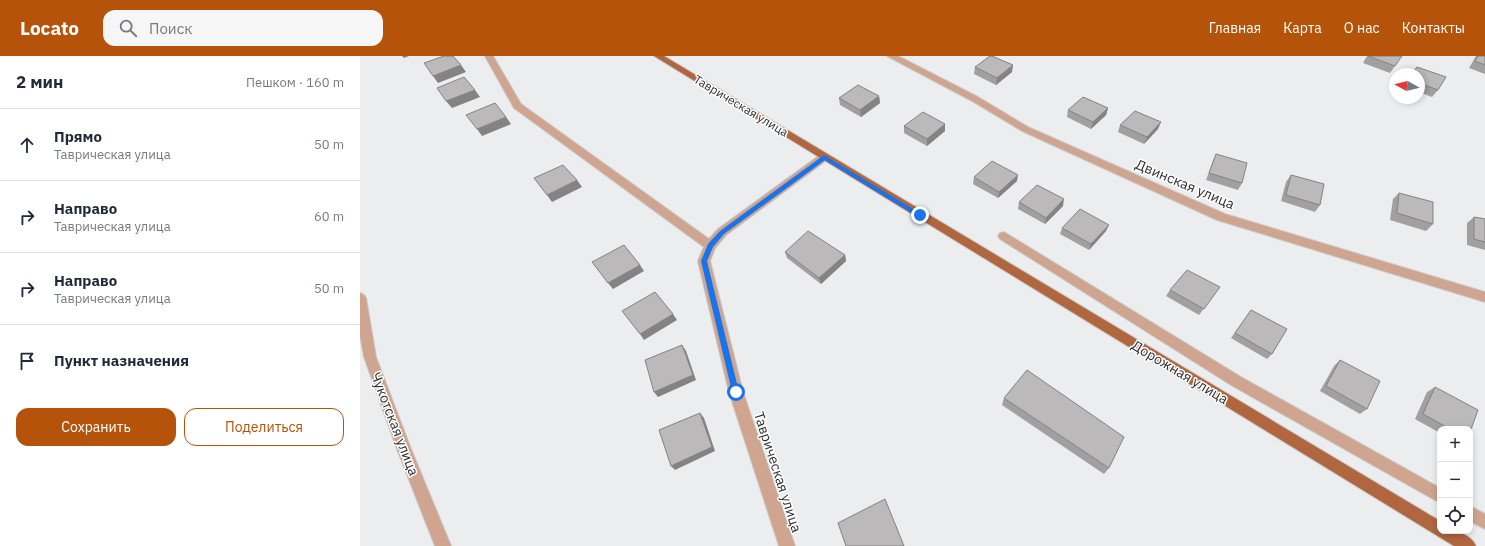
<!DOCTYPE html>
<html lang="ru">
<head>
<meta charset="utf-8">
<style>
	:root { --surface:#fff; --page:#f6f6f7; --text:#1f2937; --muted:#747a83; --line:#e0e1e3; --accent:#b45309 }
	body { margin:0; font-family:"IBM Plex Sans",sans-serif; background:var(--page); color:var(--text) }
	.controls { position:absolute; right:12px; bottom:12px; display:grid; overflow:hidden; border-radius:8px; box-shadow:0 2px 6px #0003 }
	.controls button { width:36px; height:36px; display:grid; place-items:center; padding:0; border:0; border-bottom:1px solid var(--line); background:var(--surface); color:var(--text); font:20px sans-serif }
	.compass { position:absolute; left:1029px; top:12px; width:36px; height:36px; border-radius:50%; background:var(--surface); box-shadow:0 2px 6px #0003; rotate:278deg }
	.stop { position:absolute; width:12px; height:12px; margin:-9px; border:3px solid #1a73e8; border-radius:50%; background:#fff }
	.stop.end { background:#1a73e8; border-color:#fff; box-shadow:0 1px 4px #0008 }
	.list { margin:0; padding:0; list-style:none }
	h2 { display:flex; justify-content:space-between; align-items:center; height:52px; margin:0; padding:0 16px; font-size:17px }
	h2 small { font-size:13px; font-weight:400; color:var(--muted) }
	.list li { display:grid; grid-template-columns:26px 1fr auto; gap:12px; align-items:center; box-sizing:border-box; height:72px; padding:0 16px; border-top:1px solid var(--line) }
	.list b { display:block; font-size:15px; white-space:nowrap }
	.list p { margin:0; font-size:13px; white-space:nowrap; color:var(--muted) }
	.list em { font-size:13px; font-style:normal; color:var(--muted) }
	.actions { display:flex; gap:8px; padding:12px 16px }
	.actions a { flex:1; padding:9px 0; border:1px solid var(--accent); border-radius:12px; text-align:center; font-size:14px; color:var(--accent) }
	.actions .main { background:var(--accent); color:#fff }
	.icon { flex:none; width:22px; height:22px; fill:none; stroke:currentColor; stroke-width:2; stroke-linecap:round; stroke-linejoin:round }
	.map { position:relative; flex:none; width:1125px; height:490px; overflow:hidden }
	header { display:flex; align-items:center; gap:24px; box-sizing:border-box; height:56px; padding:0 20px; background:var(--accent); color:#fff }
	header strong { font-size:19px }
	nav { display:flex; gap:22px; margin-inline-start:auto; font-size:14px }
	.search { width:280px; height:36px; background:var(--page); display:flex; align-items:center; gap:10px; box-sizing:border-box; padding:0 14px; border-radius:12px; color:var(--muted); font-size:15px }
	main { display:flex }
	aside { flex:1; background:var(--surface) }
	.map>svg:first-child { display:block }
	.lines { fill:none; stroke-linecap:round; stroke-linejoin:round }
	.minor-casing { stroke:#c9cbcc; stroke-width:2 }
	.primary-casing { stroke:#c9cbcc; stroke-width:2 }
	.minor { fill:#cfa590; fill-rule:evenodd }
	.primary { fill:#b0663f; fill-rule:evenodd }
	.wall { fill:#a29fa0 }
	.shaded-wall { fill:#848282 }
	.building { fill:#bcb9ba; stroke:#848282 }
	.route { fill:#1a73e8 }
	.labels { text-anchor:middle; stroke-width:3; stroke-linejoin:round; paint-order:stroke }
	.far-street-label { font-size:12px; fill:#2e2e2f; stroke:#fff }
	.street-label { font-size:14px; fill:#2e2e2f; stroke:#fff }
</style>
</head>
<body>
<header>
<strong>Locato</strong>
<div class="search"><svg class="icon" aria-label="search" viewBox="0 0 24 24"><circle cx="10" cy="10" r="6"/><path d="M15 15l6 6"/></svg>Поиск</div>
<nav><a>Главная</a><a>Карта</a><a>О нас</a><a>Контакты</a></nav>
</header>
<main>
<aside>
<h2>2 мин<small>Пешком · 160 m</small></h2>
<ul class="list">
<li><svg class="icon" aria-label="ahead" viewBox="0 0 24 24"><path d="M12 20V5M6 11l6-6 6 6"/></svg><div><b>Прямо</b><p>Таврическая улица</p></div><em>50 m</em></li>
<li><svg class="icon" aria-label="right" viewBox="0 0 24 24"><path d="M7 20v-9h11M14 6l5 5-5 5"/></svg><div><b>Направо</b><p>Таврическая улица</p></div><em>60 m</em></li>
<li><svg class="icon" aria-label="right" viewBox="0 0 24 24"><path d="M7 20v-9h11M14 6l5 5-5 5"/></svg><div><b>Направо</b><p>Таврическая улица</p></div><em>50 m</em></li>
<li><svg class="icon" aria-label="arrive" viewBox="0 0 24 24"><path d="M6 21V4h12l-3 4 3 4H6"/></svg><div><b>Пункт назначения</b></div></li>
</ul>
<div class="actions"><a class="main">Сохранить</a><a>Поделиться</a></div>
</aside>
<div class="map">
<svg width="1125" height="490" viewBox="0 0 1125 490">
	<rect width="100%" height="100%" fill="#ebedee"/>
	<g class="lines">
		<defs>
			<g id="minor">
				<path d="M125 0H133L161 48 349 183 358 173 460 99H468L469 101 468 103 366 179 355 192 350 205 383 336 435 490H419L369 336 338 205 344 191 154 52Z"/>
				<path d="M527 0H538L618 41 668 71 865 158 1125 236V246L857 164 662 75 612 45Z"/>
				<path d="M644 176 881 321 1080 432V447L871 329 640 183 638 180 640 177Z"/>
				<path d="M0 237 4 239 6 242 16 301 51 393 91 490H75L37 393 4 301 0 279Z"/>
				<path d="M1110 450 1125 458V473L1110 465Z"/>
			</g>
			<path id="primary" d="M294 0H304L1080 465V475C1093 475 1110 476 1116 490H1094Z"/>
		</defs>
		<use href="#minor" class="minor-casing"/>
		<use href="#primary" class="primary-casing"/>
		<use href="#minor" class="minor"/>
		<use href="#primary" class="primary"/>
	</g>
	<g class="wall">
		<path d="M1007 0 1035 10 1030 17 1003 7Z"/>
		<path d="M1116 0H1125V18L1109 12Z"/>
		<path d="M615 11 652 16 636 29 614 18Z"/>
		<path d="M1057 11 1078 34 1072 41 1059 36V18H1052Z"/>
		<path d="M519 40 520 47 501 61 480 49 479 42Z"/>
		<path d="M748 52 746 59 731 73 707 61 708 54Z"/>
		<path d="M760 69 798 73 784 88 758 76Z"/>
		<path d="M544 70 585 75 567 90 544 77Z"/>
		<path d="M856 98 882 127 878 134 846 124 853 105Z"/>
		<path d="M931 119 960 149 955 156 921 145 926 126Z"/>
		<path d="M614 121 657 125 638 142 613 128Z"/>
		<path d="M1039 137 1073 168 1066 175 1030 164 1033 143Z"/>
		<path d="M659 146 703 150 685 168 658 153Z"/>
		<path d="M1114 161 1125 163V194L1107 189V167Z"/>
		<path d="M702 172 746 175 729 194 700 178Z"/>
		<path d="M425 196 485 199 486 205 461 228 427 202Z"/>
		<path d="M860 231 839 259 806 240 810 234Z"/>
		<path d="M891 254 912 298 907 303 871 282Z"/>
		<path d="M980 304 1007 353 1000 358 960 335 974 310Z"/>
		<path d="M1075 331 1110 373H1080V377L1055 363 1067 336Z"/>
		<path d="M644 342 749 412 744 418 642 349Z"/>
	</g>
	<g class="shaded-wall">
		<path d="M42 0H49L44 2Z"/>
		<path d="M101 9 106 16 78 27 73 20Z"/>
		<path d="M653 9 652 16 636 29 637 22Z"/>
		<path d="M115 34 120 41 92 52 86 45Z"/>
		<path d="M519 40 520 47 501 61 500 54Z"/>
		<path d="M748 52 746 59 731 73 733 66Z"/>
		<path d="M146 61 151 68 122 80 117 73Z"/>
		<path d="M801 66 798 73 784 88 787 81Z"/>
		<path d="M585 68V75L567 90V83Z"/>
		<path d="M658 119 657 125 638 142 639 136Z"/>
		<path d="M217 124 222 131 192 146 187 139Z"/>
		<path d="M704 143 703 150 685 168 686 162Z"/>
		<path d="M749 169 746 175 729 194 731 188Z"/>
		<path d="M485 199 486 205 461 228 459 222Z"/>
		<path d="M280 209 284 215 253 233 248 227Z"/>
		<path d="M313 258 317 264 284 284 280 278Z"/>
		<path d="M322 289 326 295 336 324 298 341 294 336Z"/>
		<path d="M340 357 344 362 355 395 315 414 311 410Z"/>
	</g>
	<g class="building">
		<path d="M84 0H93L101 9 73 20 64 7Z"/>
		<path d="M630 0H632L653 9 637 22 615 11Z"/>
		<path d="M1008 0H1042L1035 10Z"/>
		<path d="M1118 0H1125V9L1115 5Z"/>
		<path d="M1057 11 1086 21 1078 34 1059 27V18H1052Z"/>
		<path d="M104 21 115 34 86 45 77 32Z"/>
		<path d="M498 29 519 40 500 54 479 42Z"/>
		<path d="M723 41 748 52 733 66 708 54Z"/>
		<path d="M135 47 146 61 117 73 106 59Z"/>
		<path d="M775 55 801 66 787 81 760 69Z"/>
		<path d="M563 56 585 68 567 83 544 70Z"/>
		<path d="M856 98 887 107 882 127 849 117Z"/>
		<path d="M632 105 658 119 639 136 614 121Z"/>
		<path d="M203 109 217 124 187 139 174 122Z"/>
		<path d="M931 119 964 128 960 149 926 139Z"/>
		<path d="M677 129 704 143 686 162 659 146Z"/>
		<path d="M1039 137 1073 146V168L1037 157Z"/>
		<path d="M720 153 749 169 731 188 702 172Z"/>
		<path d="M1114 161 1125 163V186L1114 183Z"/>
		<path d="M448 175 485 199 459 222 425 196Z"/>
		<path d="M264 189 280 209 248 227 232 206Z"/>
		<path d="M827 214 860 231 844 253 810 234Z"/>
		<path d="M295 236 313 258 280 278 262 255Z"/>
		<path d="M891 254 927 273 912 298 875 277Z"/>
		<path d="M322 289 333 319 294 336 285 304Z"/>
		<path d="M980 304 1020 325 1007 353 966 330Z"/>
		<path d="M667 314 764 381 749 412 644 342Z"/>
		<path d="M1075 331 1118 354 1110 376V373H1090L1063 358Z"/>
		<path d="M340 357 352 391 311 410 299 374Z"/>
		<path d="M525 443 544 490H486L478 467Z"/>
	</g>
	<path class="route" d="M464 99 563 159 562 161H558L465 104 364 178 353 191 347 205 379 336 376 339 372 336 341 205 348 188 360 175Z"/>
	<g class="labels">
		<g class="far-street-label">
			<text transform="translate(381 50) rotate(31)" y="4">Таврическая улица</text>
		</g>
		<g class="street-label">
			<text transform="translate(825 128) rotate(23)" y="5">Двинская улица</text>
			<text transform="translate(820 316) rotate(31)" y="5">Дорожная улица</text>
			<text transform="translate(35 368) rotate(69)" y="5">Чукотская улица</text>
			<text transform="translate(418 416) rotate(72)" y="5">Таврическая улица</text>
		</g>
	</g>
</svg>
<div class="controls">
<button>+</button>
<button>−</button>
<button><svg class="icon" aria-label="locate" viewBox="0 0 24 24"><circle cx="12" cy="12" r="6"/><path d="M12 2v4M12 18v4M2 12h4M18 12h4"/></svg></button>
</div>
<svg class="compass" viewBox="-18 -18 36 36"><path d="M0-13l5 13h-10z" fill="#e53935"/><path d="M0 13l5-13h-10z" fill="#747a83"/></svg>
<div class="stop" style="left:376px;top:336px"></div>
<div class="stop end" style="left:560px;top:159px"></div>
</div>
</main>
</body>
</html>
